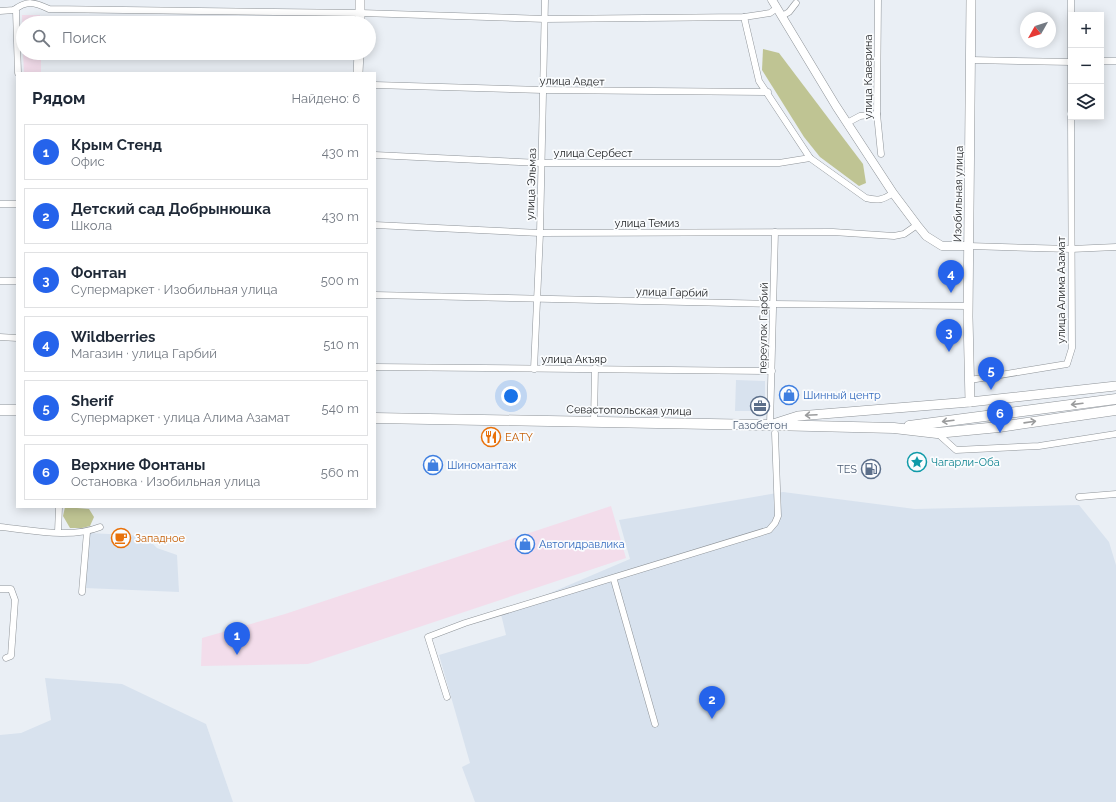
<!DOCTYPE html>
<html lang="ru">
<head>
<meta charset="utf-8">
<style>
	:root { --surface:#fff; --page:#f6f6f7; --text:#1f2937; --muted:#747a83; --line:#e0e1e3; --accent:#2563eb }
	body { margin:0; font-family:Raleway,sans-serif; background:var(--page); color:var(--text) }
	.controls { position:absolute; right:12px; top:12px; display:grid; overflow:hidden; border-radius:0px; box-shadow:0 2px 10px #0003 }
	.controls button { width:36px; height:36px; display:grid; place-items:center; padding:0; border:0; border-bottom:1px solid var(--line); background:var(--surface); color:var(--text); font:20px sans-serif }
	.compass { position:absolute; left:1020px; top:12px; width:36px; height:36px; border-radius:50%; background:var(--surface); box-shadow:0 2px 10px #0003; rotate:231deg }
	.you { position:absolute; left:511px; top:396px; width:14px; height:14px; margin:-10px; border:3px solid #fff; border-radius:50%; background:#1a73e8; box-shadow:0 0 0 6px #1a73e833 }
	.badge { display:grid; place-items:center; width:26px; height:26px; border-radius:50%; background:var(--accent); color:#fff; font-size:13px; font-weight:700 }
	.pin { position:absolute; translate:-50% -33px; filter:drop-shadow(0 1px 2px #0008) }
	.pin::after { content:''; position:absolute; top:21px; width:14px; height:12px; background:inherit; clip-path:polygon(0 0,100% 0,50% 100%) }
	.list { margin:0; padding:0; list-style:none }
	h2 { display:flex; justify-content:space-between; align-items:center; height:52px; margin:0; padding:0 16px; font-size:17px }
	h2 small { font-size:13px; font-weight:400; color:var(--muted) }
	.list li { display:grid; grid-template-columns:26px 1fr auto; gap:12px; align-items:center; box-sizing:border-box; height:56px; margin:0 8px 8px; padding:0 8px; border:1px solid var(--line); border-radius:0px }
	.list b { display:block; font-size:15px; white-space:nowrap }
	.list p { margin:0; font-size:13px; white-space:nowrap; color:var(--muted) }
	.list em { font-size:13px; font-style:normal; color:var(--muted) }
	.icon { flex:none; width:22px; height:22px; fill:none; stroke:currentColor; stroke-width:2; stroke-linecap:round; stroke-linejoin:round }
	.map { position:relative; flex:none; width:1116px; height:802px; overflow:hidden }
	.search { position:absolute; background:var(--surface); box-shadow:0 2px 10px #0003; left:16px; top:16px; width:360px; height:44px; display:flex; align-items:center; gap:10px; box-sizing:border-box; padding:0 14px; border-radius:22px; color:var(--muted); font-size:15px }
	.panel { position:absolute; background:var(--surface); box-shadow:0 2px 10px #0003; left:16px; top:72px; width:360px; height:436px; border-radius:0px }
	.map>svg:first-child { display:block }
	.built { fill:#d8e2ee }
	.industrial { fill:#f3ddeb }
	.green { fill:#bfc493 }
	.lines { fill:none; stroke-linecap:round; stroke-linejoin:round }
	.minor-casing { stroke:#8e9398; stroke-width:7 }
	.tertiary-casing { stroke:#8e9398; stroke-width:9 }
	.secondary-casing { stroke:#8e9398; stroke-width:10 }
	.primary-casing { stroke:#8e9398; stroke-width:11 }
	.minor { stroke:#fff; stroke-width:6 }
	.tertiary { stroke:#fff; stroke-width:8 }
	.secondary { stroke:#fff; stroke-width:9 }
	.primary { stroke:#fff; stroke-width:10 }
	.oneway { stroke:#9b9c9d }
	.labels { text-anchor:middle; stroke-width:3.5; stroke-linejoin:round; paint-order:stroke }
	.street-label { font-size:11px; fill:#212325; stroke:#fafcfe }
	.shop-label { font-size:11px; fill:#366cbe; stroke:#fafcfe; text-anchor:start }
	.service-label { font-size:11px; fill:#4e5e75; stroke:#fafcfe }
	.food-label { font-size:11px; fill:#c56008; stroke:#fafcfe; text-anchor:start }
	.culture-label { font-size:11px; fill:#0d838f; stroke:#fafcfe; text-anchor:start }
</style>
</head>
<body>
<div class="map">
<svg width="1116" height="802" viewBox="0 0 1116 802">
	<rect width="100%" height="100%" fill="#eaeff5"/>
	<g class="built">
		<path d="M736 380 765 381V411H735Z"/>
		<path d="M783 492 915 509 1079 505 1109 542 1116 565V802H475L462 767 470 763 439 655 506 635 501 614 630 559 619 520Z"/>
		<path d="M90 533 145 536 157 548 177 555 179 592 85 588Z"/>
		<path d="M45 678 122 684 206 724 233 802H0V735L21 733 51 720Z"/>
	</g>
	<g class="industrial">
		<path d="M22 15H40V23H23V51Z"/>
		<path d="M23 53H41V73H24Z"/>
		<path d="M611 506 626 558 308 664 201 666 202 638 285 614Z"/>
	</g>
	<g class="green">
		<path d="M763 49 779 53 863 164 866 183 859 186 820 157 804 137 762 70Z"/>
		<path d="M65 507 89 509 94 517 90 526 82 528H70L63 516Z"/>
	</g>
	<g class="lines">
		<defs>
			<g id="minor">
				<path d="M878 0 877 114 881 154"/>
				<path d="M1071 0V111"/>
				<path d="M14 10 16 11 18 73"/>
				<path d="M0 11 14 10C27 0 34 2 49 9L361 13 545 19 744 17 770 13 777 8"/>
				<path d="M782 16 789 12 796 3"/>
				<path d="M744 17 759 81 810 158 866 198C878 201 883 200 893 193"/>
				<path d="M971 60 1071 62"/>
				<path d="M1101 61H1116"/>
				<path d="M375 85 543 90 768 92"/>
				<path d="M847 123 860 116 877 114"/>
				<path d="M375 155 541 163H779L810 158"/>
				<path d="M0 204H17"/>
				<path d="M375 225 540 233 833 232 894 236 904 234 917 225"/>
				<path d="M969 246 1071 249 1116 247"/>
				<path d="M0 281H17"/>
				<path d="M375 295 774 304 968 306"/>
				<path d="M0 337 17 338"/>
				<path d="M375 367 772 371"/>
				<path d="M534 369 540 233 545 0"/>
				<path d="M970 380 1067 364 1072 348 1071 117"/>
				<path d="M594 421 595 368"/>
				<path d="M770 425 775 232"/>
				<path d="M937 433 956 450 1039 446 1116 434"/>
				<path d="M1079 497 1116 494"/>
				<path d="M0 527C31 530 70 539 100 527"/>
				<path d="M58 532 59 507"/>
				<path d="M614 580 655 724"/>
				<path d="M0 589H11L15 600 11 656 6 658"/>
				<path d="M82 592 87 532"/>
				<path d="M447 697 428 637 465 623 769 530 775 523 778 516 775 433"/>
			</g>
			<path id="tertiary" d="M772 0 836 106 893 193 917 225 926 236 942 246H969"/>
			<g id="secondary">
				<path d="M360 23V0"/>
				<path d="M358 73 359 53"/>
				<path d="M970 402 1116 386"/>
				<path d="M773 424 798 416 970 402 968 317 971 0"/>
			</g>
			<g id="primary">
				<path d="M0 410H17"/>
				<path d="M375 418 770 425 894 428 937 433 999 427 1116 410"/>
				<path d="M909 426 1116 399"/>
			</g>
		</defs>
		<use href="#minor" class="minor-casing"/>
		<use href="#tertiary" class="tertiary-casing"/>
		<use href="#secondary" class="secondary-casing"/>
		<use href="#primary" class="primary-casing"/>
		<use href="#minor" class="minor"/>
		<use href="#tertiary" class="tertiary"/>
		<use href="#secondary" class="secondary"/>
		<use href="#primary" class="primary"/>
	</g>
	<defs><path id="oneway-shaft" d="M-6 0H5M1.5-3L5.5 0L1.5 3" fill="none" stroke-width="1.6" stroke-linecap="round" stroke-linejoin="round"/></defs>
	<g class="oneway">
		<use href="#oneway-shaft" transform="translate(1077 404) rotate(173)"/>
		<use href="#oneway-shaft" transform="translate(811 415) rotate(177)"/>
		<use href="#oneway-shaft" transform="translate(948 421) rotate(173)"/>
		<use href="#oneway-shaft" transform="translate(1030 422) rotate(-8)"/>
	</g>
	<defs>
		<symbol id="shop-ring" viewBox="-11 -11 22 22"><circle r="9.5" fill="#fafcfe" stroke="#3f7fe0" stroke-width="1.5"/><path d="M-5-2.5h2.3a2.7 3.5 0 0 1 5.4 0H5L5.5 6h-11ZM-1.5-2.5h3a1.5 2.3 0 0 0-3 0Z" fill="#3f7fe0"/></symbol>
		<symbol id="office-ring" viewBox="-11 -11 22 22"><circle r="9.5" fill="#fafcfe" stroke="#5c6f8a" stroke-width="1.5"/><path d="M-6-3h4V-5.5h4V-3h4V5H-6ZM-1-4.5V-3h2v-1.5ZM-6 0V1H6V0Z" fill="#5c6f8a"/></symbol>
		<symbol id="restaurant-ring" viewBox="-11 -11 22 22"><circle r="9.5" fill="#fafcfe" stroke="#e8710a" stroke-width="1.5"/><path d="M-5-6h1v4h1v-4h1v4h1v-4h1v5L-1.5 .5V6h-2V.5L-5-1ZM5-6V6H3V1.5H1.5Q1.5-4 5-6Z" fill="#e8710a"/></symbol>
		<symbol id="sight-ring" viewBox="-11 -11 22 22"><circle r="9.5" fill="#fafcfe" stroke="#0f9aa8" stroke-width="1.5"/><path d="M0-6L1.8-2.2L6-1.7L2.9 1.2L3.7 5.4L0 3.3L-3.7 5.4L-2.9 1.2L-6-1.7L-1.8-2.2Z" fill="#0f9aa8"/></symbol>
		<symbol id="fuel-ring" viewBox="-11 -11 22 22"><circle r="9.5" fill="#fafcfe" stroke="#5c6f8a" stroke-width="1.5"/><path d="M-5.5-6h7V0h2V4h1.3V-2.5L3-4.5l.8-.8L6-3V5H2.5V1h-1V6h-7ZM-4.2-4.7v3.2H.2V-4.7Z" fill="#5c6f8a"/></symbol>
		<symbol id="cafe-ring" viewBox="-11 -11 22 22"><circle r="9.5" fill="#fafcfe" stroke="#e8710a" stroke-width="1.5"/><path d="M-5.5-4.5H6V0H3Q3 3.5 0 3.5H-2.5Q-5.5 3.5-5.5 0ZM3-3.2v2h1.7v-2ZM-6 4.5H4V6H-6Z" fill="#e8710a"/></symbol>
	</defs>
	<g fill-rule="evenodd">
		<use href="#shop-ring" x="778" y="384" width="22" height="22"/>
		<use href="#office-ring" x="749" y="395" width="22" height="22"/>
		<use href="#restaurant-ring" x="480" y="426" width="22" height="22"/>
		<use href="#sight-ring" x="906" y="451" width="22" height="22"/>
		<use href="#shop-ring" x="422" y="454" width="22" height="22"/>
		<use href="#fuel-ring" x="860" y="458" width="22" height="22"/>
		<use href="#cafe-ring" x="110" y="527" width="22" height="22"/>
		<use href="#shop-ring" x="514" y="533" width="22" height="22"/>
	</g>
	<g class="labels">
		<g class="street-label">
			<text transform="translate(868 77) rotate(-90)" y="4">улица Каверина</text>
			<text transform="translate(572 81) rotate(1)" y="4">улица Авдет</text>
			<text x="593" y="157">улица Сербест</text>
			<text transform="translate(531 184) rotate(-88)" y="4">улица Эльмаз</text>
			<text transform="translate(958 194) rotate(-89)" y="4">Изобильная улица</text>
			<text x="647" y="227">улица Темиз</text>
			<text transform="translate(1061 290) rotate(-90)" y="4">улица Алима Азамат</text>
			<text transform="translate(672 292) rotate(1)" y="4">улица Гарбий</text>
			<text transform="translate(763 328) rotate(-89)" y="4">переулок Гарбий</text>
			<text x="574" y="363">улица Акъяр</text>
			<text transform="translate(629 410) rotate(1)" y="4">Севастопольская улица</text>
		</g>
		<g class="shop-label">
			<text x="803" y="399">Шинный центр</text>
			<text x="447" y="469">Шиномантаж</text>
			<text x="539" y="548">Автогидравлика</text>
		</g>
		<g class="service-label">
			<text x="760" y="429">Газобетон</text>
			<text x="857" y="473" text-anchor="end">TES</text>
		</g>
		<g class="food-label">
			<text x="505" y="441">EАTY</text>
			<text x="135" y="542">Западное</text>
		</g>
		<g class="culture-label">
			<text x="931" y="466">Чагарли-Оба</text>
		</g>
	</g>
</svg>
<div class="controls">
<button>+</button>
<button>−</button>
<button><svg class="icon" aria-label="layers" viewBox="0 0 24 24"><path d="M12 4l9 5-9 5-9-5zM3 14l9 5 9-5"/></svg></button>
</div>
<svg class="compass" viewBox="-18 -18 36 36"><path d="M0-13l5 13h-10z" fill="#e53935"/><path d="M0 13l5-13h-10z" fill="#747a83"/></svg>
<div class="you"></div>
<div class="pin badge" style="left:237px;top:655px">1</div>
<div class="pin badge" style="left:712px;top:719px">2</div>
<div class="pin badge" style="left:949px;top:352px">3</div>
<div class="pin badge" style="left:951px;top:293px">4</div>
<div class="pin badge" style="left:991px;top:390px">5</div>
<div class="pin badge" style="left:1000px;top:433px">6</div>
<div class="search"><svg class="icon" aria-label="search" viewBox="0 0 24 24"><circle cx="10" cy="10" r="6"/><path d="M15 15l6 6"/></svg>Поиск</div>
<section class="panel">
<h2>Рядом<small>Найдено: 6</small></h2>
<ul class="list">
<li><span class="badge">1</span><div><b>Крым Стенд</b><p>Офис</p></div><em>430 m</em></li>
<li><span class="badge">2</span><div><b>Детский сад Добрынюшка</b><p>Школа</p></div><em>430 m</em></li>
<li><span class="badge">3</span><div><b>Фонтан</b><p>Супермаркет · Изобильная улица</p></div><em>500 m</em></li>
<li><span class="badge">4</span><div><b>Wildberries</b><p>Магазин · улица Гарбий</p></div><em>510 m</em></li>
<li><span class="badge">5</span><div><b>Sherif</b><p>Супермаркет · улица Алима Азамат</p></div><em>540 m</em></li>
<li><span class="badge">6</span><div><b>Верхние Фонтаны</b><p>Остановка · Изобильная улица</p></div><em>560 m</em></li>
</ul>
</section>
</div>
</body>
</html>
